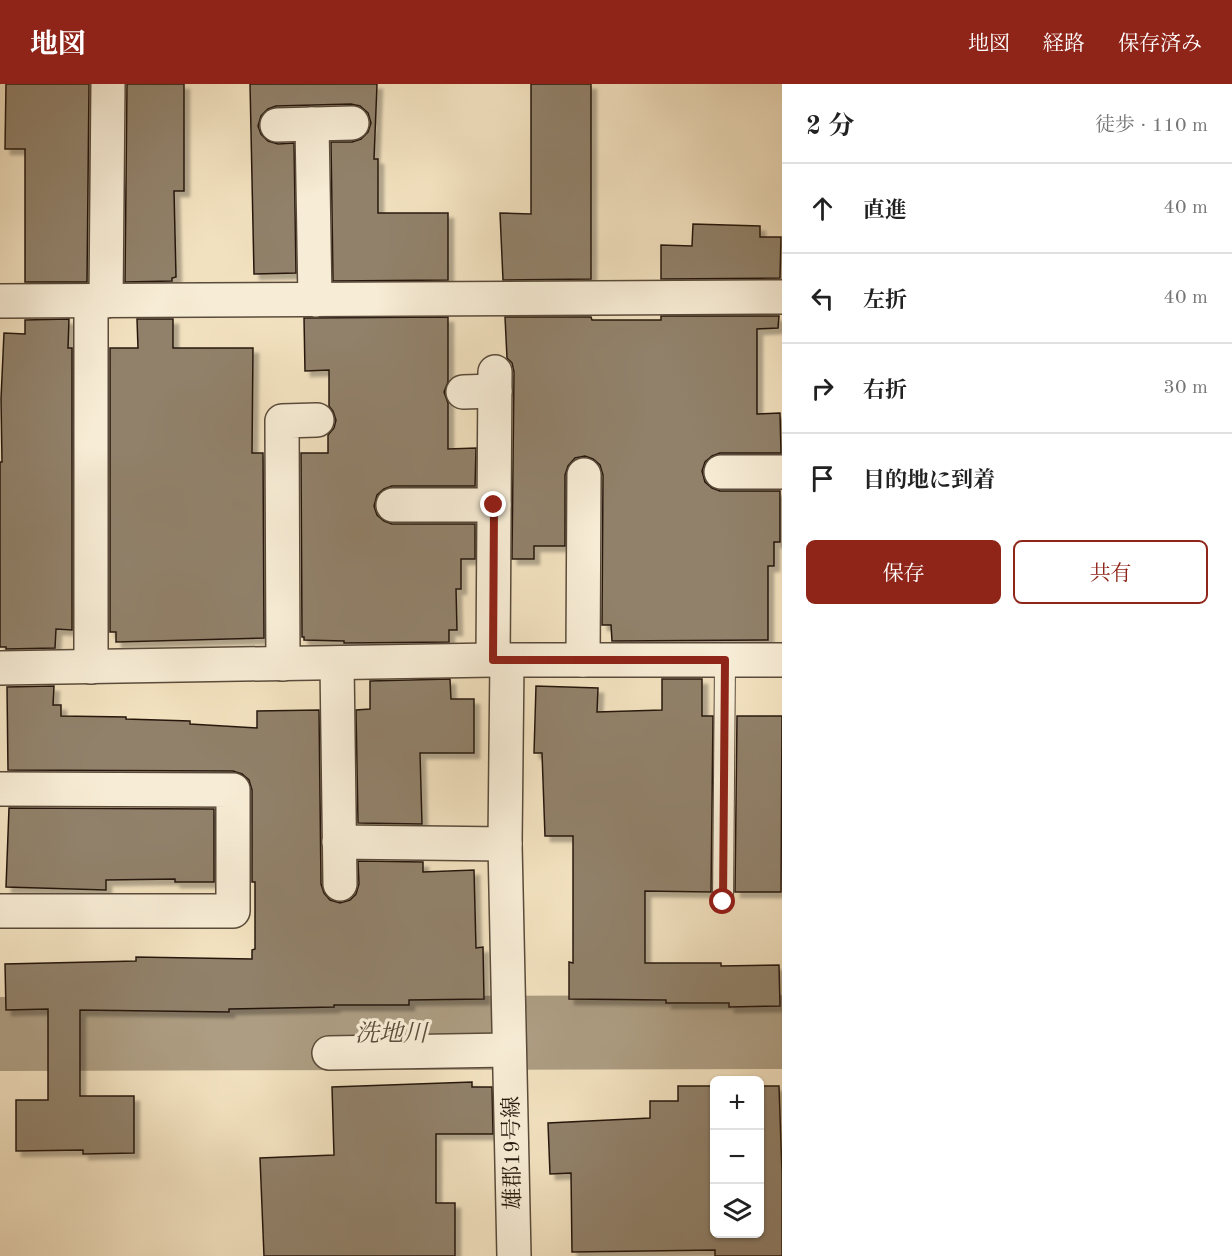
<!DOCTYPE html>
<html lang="ja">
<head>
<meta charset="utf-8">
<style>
	:root { --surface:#fff; --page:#f6f6f6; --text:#222; --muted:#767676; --line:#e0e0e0; --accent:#8f2418 }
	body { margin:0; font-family:"Old Standard TT","Noto Serif JP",serif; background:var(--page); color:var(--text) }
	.controls { position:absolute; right:18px; bottom:18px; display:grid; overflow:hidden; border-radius:9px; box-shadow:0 2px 4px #0004 }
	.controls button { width:54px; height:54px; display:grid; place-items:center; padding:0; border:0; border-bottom:2px solid var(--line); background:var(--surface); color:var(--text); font:30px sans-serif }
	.stop { position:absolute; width:18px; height:18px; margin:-14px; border:4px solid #8f2418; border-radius:50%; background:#fff }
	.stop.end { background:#8f2418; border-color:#fff; box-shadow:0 2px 6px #0008 }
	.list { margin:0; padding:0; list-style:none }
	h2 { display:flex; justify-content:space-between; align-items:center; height:78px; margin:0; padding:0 24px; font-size:26px }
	h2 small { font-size:20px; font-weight:400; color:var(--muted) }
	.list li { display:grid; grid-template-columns:39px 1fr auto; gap:18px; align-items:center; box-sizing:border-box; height:90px; padding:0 24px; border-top:2px solid var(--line) }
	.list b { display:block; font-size:22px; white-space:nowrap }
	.list em { font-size:20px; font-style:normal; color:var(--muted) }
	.actions { display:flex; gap:12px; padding:18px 24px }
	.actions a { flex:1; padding:14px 0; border:2px solid var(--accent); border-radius:9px; text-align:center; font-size:21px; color:var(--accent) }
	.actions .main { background:var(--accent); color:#fff }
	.icon { flex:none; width:33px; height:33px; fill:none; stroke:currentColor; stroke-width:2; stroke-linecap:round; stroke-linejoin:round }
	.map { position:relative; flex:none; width:782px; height:1172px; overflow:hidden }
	header { display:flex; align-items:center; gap:36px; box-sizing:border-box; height:84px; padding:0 30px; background:var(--accent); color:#fff }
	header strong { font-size:28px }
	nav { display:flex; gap:33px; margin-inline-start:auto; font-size:21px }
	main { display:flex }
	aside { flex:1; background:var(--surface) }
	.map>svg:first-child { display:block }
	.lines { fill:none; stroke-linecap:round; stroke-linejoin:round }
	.river { stroke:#ad9d82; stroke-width:74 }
	.building { fill:#91816a; stroke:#27190d; stroke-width:1.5; filter:url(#shadow) }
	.lane-casing { stroke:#5a4b3a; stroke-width:22 }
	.street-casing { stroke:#5a4b3a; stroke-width:36 }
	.lane { stroke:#f7ecd5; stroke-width:20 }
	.street { stroke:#f7ecd5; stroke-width:33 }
	.route { stroke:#8f2418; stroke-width:8 }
	.labels { text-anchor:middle; stroke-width:6; stroke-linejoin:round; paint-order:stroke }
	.street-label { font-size:22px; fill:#27190d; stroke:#f7ecd5 }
	.water-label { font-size:24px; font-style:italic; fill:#5d4e3c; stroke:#f7ecd5 }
</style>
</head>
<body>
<header>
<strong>地図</strong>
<nav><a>地図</a><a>経路</a><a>保存済み</a></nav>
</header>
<main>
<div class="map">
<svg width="782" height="1172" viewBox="0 0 782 1172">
	<defs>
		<filter id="shadow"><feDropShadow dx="5.5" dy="5.5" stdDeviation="1.5" flood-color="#0004"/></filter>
	</defs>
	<rect width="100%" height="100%" fill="#f2e1bf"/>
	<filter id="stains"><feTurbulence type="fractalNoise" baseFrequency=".00333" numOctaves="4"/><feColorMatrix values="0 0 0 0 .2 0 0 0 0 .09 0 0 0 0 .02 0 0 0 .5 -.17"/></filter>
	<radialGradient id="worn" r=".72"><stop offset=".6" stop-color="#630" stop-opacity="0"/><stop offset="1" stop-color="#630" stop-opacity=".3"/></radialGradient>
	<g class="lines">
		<path class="river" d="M0 950 782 948"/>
	</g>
	<g class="building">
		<path d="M6 0H89L87 198H25V65H5Z"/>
		<path d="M127 0H184V107H174L176 193 172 194V197L125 198Z"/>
		<path d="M250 0H377L374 75H378V129H448V196L333 197 331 58H352L361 55 368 48 371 39 368 29 360 22 351 20 276 22 268 25 261 32 258 42 261 50 268 57 278 60 294 59 296 189 254 190Z"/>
		<path d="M531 0H591V195L503 196 500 129 531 130Z"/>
		<path d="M693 140 760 142V153H781L780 194 661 195V161L692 162Z"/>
		<path d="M661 232H779L778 244 757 245V330L780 329 781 369H720L712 372 705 378 702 387 705 398 712 404 720 407H780V458H774V482H768V556L612 557 611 541H602L603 391 600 381 593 375 585 372 575 374 568 382 565 391V462H534V475H512L514 288 512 279 507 274 505 233H591L592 236H661Z"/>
		<path d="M448 233V298L444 308 448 319V365L476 364 475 402H392L384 405 377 411 374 422 377 431 384 437 392 440H475V475H461V505H456L457 546H449V558L344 559V557L304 556V553H302L301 369H328V351L334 344 336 336 333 327 329 322V286L305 287 304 234Z"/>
		<path d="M69 235 68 264H72V546L56 545 55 564 6 565V563H0V378H2L1 315 4 249 25 250V236Z"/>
		<path d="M137 235H173V264H253L252 369H263L264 554 116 558V548H110V264H138Z"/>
		<path d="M450 595 451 615H474V669H420L422 740 358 739 356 626 370 625V597Z"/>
		<path d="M662 595H702V632H713L711 808 645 807V879H721V882L779 881 780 922 729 923V919H666V916L569 915V878L573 879V752H545L542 669H534L536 602 598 604 597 628 662 626Z"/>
		<path d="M54 602 53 621H61V632L126 633V635L190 637V640L257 644V627L319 626 321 800 324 809 330 816 340 819 350 816 356 810 359 800 358 777 423 778V788L474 786 476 864 483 863 484 915 409 916V921H334V923L229 925V928L80 926V1012H134V1069L83 1070V1066L16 1067V1016H48V925L6 926 5 880 136 877V873L252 875V866L255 865V798H252V706L249 696 242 690 233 687 8 686 7 603Z"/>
		<path d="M737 632H782L781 808H735Z"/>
		<path d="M9 724 214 725V798H175V795L106 796V806L6 803Z"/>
		<path d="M472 998V1003H492L493 1050H436V1119H455V1172H264L260 1074 334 1071 332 1003Z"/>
		<path d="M678 1002H714V1149H759V1002H779L782 1089V1172H715V1166L572 1168 571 1089 550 1090 548 1039 650 1034V1017H678Z"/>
	</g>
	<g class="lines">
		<defs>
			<path id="lane" d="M723 818 725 576"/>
			<g id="street">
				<path d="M312 40 315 216"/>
				<path d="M277 41 352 39"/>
				<path d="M0 217 782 213"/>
				<path d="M91 217V583"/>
				<path d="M106 217 108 0"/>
				<path d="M463 308 495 307"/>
				<path d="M721 388H782"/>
				<path d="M393 421H494"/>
				<path d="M493 576 495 288"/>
				<path d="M507 576 505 760 514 1172"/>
				<path d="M583 576 584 391"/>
				<path d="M337 579 340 800"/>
				<path d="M283 580 282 337 317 336"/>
				<path d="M0 584 493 576H782"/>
				<path d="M0 705 233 706V827H0"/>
				<path d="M339 758 505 760"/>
				<path d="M329 969 509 966"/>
			</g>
		</defs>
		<use href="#lane" class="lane-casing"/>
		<use href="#street" class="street-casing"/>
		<use href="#lane" class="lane"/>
		<use href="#street" class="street"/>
	</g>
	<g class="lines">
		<path class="route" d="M494 421 493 576H725L723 818"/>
	</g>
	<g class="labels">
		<g class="street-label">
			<text transform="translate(511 1069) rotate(-91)" y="8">雄郡19号線</text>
		</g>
		<g class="water-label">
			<text x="391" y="957">洗地川</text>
		</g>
	</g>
	<rect width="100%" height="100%" filter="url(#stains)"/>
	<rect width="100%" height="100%" fill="url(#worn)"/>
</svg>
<div class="controls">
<button>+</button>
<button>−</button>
<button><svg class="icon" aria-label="layers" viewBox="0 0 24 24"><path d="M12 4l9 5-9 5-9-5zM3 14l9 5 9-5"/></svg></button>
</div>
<div class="stop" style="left:723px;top:818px"></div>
<div class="stop end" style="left:494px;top:421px"></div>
</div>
<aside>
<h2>2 分<small>徒歩 · 110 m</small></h2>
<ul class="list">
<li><svg class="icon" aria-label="ahead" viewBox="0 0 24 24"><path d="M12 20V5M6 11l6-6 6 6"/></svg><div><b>直進</b></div><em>40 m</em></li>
<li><svg class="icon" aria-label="left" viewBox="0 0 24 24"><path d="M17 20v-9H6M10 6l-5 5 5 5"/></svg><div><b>左折</b></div><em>40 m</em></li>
<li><svg class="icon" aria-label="right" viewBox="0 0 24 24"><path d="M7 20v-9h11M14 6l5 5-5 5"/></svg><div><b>右折</b></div><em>30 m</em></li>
<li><svg class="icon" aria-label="arrive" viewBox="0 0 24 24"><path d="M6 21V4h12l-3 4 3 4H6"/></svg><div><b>目的地に到着</b></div></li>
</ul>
<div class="actions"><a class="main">保存</a><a>共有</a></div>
</aside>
</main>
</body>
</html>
